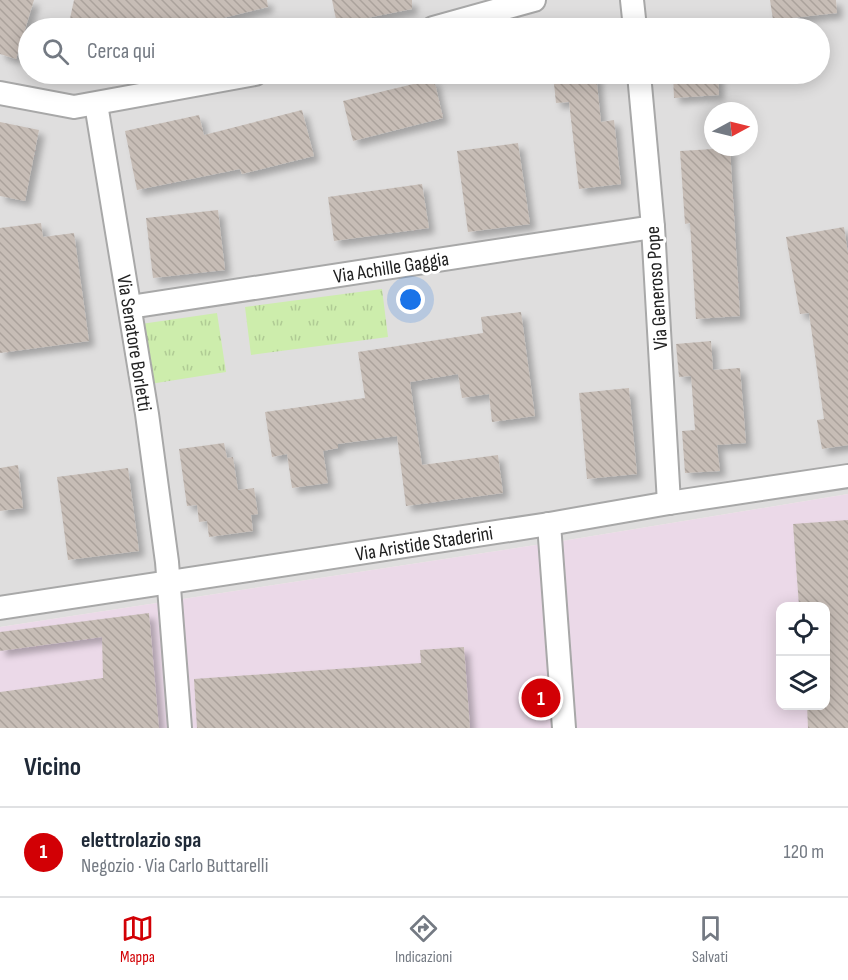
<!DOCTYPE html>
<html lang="it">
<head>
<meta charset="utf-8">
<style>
	:root { --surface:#fff; --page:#f2f2f3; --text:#1f2937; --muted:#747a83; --line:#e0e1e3; --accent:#d20005 }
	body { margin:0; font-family:"Sofia Sans Condensed",sans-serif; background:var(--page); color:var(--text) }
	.controls { position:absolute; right:18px; bottom:18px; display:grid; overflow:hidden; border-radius:12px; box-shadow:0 3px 15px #0003 }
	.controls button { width:54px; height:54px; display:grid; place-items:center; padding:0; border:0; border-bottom:2px solid var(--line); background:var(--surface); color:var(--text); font:30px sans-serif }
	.compass { position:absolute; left:704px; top:102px; width:54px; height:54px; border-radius:50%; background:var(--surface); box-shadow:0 3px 15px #0003; rotate:83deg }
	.you { position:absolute; left:411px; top:300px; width:21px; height:21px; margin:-15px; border:4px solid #fff; border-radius:50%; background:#1a73e8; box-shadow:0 0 0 9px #1a73e833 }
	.badge { display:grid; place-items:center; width:39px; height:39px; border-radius:50%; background:var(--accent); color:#fff; font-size:20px; font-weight:700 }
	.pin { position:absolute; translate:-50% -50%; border:3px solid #fff; box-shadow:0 2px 6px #0006 }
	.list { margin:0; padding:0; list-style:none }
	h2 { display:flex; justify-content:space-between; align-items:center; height:78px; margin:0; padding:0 24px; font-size:26px }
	h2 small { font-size:20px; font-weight:400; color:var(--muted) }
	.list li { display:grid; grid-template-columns:39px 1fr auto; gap:18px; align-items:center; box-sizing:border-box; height:90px; padding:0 24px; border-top:2px solid var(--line) }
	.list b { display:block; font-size:22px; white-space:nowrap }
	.list p { margin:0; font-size:20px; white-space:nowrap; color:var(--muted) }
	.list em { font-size:20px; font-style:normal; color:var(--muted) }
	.icon { flex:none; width:33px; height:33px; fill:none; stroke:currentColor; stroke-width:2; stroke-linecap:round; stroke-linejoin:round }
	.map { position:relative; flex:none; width:848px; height:728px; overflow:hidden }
	.search { position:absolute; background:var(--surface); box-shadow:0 3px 15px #0003; left:18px; right:18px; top:18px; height:66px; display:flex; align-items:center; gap:15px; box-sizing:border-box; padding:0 21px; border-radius:33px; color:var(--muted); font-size:22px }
	.sheet { height:168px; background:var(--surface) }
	nav { display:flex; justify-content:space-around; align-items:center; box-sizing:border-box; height:84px; border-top:2px solid var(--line); background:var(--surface); font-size:16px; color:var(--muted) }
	nav a { display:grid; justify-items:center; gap:3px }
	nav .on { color:var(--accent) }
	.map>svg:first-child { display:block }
	.residential { fill:#dfdede; fill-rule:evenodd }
	.industrial { fill:#ebd9e8; fill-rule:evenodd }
	.grass { fill:url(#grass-tufts) }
	.building { fill:url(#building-back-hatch); filter:url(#shadow) }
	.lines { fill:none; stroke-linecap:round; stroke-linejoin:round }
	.street-casing { stroke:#a8a8a8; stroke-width:26 }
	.street { stroke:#fff; stroke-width:22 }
	.labels { text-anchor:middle; stroke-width:6; stroke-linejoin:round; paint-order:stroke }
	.street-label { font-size:20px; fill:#212121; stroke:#fff }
</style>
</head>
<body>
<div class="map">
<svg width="848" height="728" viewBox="0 0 848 728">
	<defs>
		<pattern id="grass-tufts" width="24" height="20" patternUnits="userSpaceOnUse" patternTransform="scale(1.5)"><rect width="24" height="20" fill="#cdedac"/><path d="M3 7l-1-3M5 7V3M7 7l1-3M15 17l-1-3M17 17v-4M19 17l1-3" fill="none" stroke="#b0cb94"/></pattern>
		<pattern id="building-back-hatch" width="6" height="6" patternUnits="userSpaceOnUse" patternTransform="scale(1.5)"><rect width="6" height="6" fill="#c7bdb6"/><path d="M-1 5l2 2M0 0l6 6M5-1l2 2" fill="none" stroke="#aba29c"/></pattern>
		<filter id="shadow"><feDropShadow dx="5.5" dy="5.5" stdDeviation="3" flood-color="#0004"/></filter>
	</defs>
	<rect width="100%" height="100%" fill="#f2eee7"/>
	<path class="residential" d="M0 0H848V494L568 540 0 627ZM28 28H820V74H28ZM713 111H749V147H713Z"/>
	<path class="industrial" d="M848 494V728H0V627L568 540ZM780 606H826V706H780Z"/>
	<g class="grass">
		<path d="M382 289 388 337 251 355 245 307Z"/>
		<path d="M217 313 226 372 150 384 141 324Z"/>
	</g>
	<g class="building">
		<path d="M0 0H34L16 59 0 54Z"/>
		<path d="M74 0H267L268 7 182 28H68Z"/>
		<path d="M332 0H412V9L337 24Z"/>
		<path d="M770 0H836L837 13 773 20Z"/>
		<path d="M553 74H596L601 122 614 120 621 184 579 189 569 102 556 103Z"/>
		<path d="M673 74H718L719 95 674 98Z"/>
		<path d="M434 79 443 118 353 141 343 101Z"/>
		<path d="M302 110 314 156 242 174 240 169 137 190 125 131 199 115 204 135Z"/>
		<path d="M0 122 39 130 25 201 0 196Z"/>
		<path d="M518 143 530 224 468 232 457 151Z"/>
		<path d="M730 148 740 316 696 319 690 223 685 224 680 151Z"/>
		<path d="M422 184 429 228 334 241 328 197Z"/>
		<path d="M218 210 225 270 153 278 146 218Z"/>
		<path d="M41 223 43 237 74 233 89 341 0 353V228Z"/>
		<path d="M844 227 848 254V445L822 449 817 420 824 419 809 313 800 314 786 237Z"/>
		<path d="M521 312 535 416 492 422 489 394 462 398 458 374 410 382 422 465 498 455 503 493 406 506 397 436 338 444V448L323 451 328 483 292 488 287 454 272 457 265 412 365 398 358 352 483 333 481 317Z"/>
		<path d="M711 341 713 370 740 368 746 443 717 445 720 471 685 473 682 431 695 430 691 376 679 377 676 344Z"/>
		<path d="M629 388 637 474 587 479 579 393Z"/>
		<path d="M224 443 227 458 233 457 238 490 254 488 258 514 251 515 253 531 209 537 207 521 199 522 197 505 187 506 179 449Z"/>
		<path d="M18 465 23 508 0 511V468Z"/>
		<path d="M128 468 139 551 68 560 57 477Z"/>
		<path d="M848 520V728H808L807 705H825V606H799L793 524Z"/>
		<path d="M149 613 159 728H0V692L103 678 102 637 0 651V632Z"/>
		<path d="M464 647 470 728H197L194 679 421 663 420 650Z"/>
	</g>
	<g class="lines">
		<defs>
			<g id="street">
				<path d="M632 0 635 28"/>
				<path d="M433 28 534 0"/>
				<path d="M639 74 653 227 669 503"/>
				<path d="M0 93 74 107 255 74"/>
				<path d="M96 104 147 414 167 562 180 728"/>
				<path d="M130 307 653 227"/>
				<path d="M549 524 564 728"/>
				<path d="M0 608 549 524 669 503 848 476"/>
			</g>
		</defs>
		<use href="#street" class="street-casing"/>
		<use href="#street" class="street"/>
	</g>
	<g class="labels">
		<g class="street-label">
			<text transform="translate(391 267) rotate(-9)" y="7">Via Achille Gaggia</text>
			<text transform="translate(656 288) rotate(-94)" y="7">Via Generoso Pope</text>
			<text transform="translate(135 343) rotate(81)" y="7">Via Senatore Borletti</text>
			<text transform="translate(424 543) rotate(-9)" y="7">Via Aristide Staderini</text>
		</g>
	</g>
</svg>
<div class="controls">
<button><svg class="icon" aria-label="locate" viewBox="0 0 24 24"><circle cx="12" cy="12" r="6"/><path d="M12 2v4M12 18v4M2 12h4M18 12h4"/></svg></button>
<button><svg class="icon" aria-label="layers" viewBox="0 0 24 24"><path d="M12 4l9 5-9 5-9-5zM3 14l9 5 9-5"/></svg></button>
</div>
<svg class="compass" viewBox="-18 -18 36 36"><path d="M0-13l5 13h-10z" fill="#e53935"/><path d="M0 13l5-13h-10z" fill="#747a83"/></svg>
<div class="you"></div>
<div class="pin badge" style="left:541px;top:698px">1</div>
<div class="search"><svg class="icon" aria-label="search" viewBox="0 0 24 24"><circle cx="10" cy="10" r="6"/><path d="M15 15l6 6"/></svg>Cerca qui</div>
</div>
<section class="sheet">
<h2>Vicino<small></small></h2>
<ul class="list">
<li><span class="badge">1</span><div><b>elettrolazio spa</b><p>Negozio · Via Carlo Buttarelli</p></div><em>120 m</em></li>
</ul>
</section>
<nav>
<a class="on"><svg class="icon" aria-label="map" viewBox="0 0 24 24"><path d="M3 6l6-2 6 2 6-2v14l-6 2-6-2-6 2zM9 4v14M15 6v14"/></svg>Mappa</a>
<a><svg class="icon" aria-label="directions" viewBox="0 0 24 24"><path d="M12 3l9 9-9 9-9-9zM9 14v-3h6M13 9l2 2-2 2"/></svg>Indicazioni</a>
<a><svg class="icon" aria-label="saved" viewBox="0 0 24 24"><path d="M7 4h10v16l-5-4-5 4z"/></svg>Salvati</a>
</nav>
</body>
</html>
